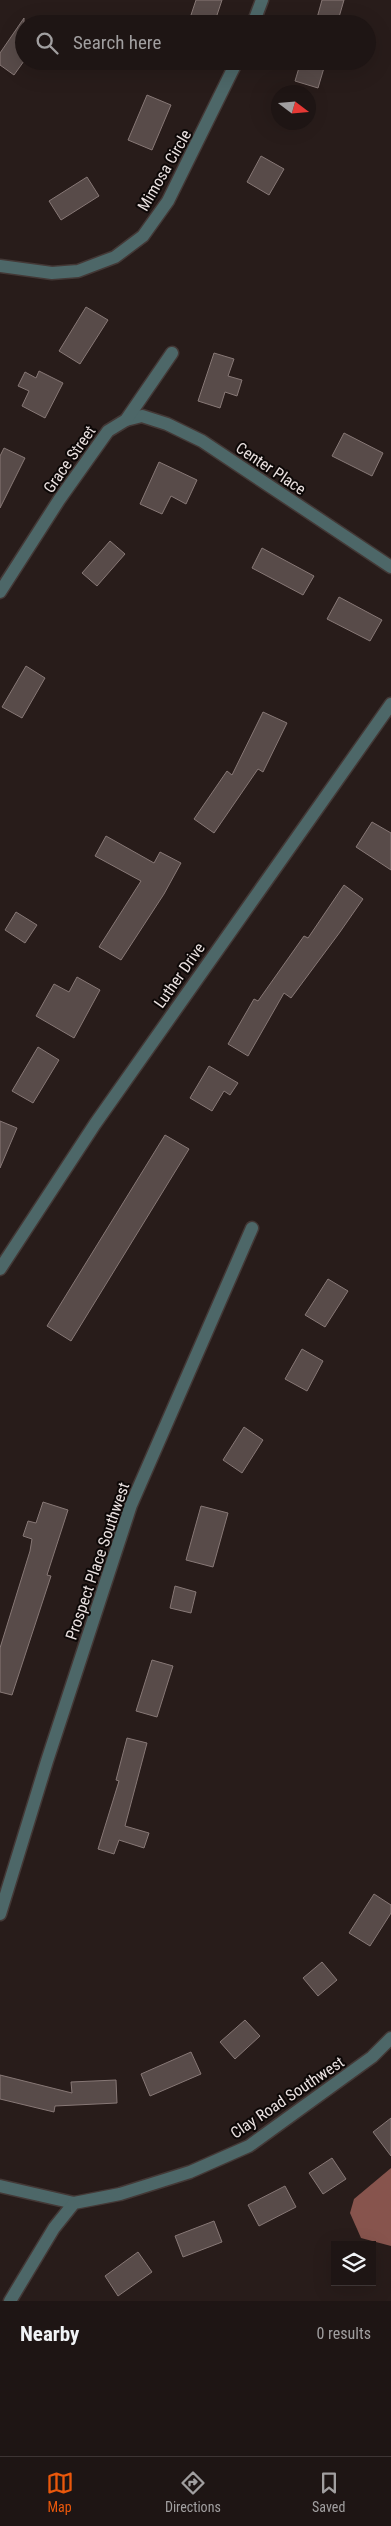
<!DOCTYPE html>
<html lang="en">
<head>
<meta charset="utf-8">
<style>
	:root { --surface:#1e1514; --page:#2b2222; --text:#f1f3f6; --muted:#a19fa0; --line:#3c3434; --accent:#ea580c }
	body { margin:0; font-family:"Roboto Condensed",sans-serif; background:var(--page); color:var(--text) }
	.controls { position:absolute; right:15px; bottom:15px; display:grid; overflow:hidden; border-radius:0px; box-shadow:0 5px 20px #0002 }
	.controls button { width:45px; height:45px; display:grid; place-items:center; padding:0; border:0; border-bottom:1px solid var(--line); background:var(--surface); color:var(--text); font:25px sans-serif }
	.compass { position:absolute; left:271px; top:85px; width:45px; height:45px; border-radius:50%; background:var(--surface); box-shadow:0 5px 20px #0002; rotate:106deg }
	.list { margin:0; padding:0; list-style:none }
	h2 { display:flex; justify-content:space-between; align-items:center; height:65px; margin:0; padding:0 20px; font-size:21px }
	h2 small { font-size:16px; font-weight:400; color:var(--muted) }
	.icon { flex:none; width:28px; height:28px; fill:none; stroke:currentColor; stroke-width:2; stroke-linecap:round; stroke-linejoin:round }
	.map { position:relative; flex:none; width:391px; height:2301px; overflow:hidden }
	.search { position:absolute; background:var(--surface); box-shadow:0 5px 20px #0002; left:15px; right:15px; top:15px; height:55px; display:flex; align-items:center; gap:12px; box-sizing:border-box; padding:0 18px; border-radius:28px; color:var(--muted); font-size:19px }
	.sheet { height:155px; background:var(--surface) }
	nav { display:flex; justify-content:space-around; align-items:center; box-sizing:border-box; height:70px; border-top:1px solid var(--line); background:var(--surface); font-size:14px; color:var(--muted) }
	nav a { display:grid; justify-items:center; gap:2px }
	nav .on { color:var(--accent) }
	.map>svg:first-child { display:block }
	.water { fill:#87544d }
	.building { fill:#584b49; stroke:#877876 }
	.lines { fill:none; stroke-linecap:round; stroke-linejoin:round }
	.minor-casing { stroke:#433836; stroke-width:15 }
	.minor { stroke:#4d6768; stroke-width:12 }
	.labels { text-anchor:middle; stroke-width:4; stroke-linejoin:round; paint-order:stroke }
	.street-label { font-size:16px; fill:#eae1e0; stroke:#0d0807 }
</style>
</head>
<body>
<div class="map">
<svg width="391" height="2301" viewBox="0 0 391 2301">
	<rect width="100%" height="100%" fill="#281c1a"/>
	<path class="water" d="M391 2168V2246L361 2238 350 2213 354 2199Z"/>
	<g class="building">
		<path d="M196 0H222L214 24H188Z"/>
		<path d="M322 0H344L337 24 317 18Z"/>
		<path d="M24 18V61L14 75 0 65V53Z"/>
		<path d="M301 61H326L318 88 295 81Z"/>
		<path d="M147 95 171 105 152 150 128 140Z"/>
		<path d="M261 156 284 169 269 195 247 182Z"/>
		<path d="M87 177 99 196 61 220 49 201Z"/>
		<path d="M86 307 108 320 80 364 59 351Z"/>
		<path d="M214 353 234 359 228 376 242 380 237 396 225 392 220 408 198 401Z"/>
		<path d="M39 371 63 383 45 418 22 406 29 391 18 386 25 372 36 378Z"/>
		<path d="M344 433 383 453 372 476 332 456Z"/>
		<path d="M4 448 25 458 0 508V456Z"/>
		<path d="M159 462 197 480 186 504 171 496 162 514 140 504Z"/>
		<path d="M110 541 125 554 97 586 82 573Z"/>
		<path d="M262 548 314 576 303 595 252 568Z"/>
		<path d="M339 597 382 620 370 641 327 619Z"/>
		<path d="M26 666 45 678 22 718 2 707Z"/>
		<path d="M263 712 287 723 263 772 258 769 214 833 194 819 227 771 232 775Z"/>
		<path d="M372 822 391 833V870L356 847Z"/>
		<path d="M106 836 154 863 160 852 181 863 164 894 121 960 99 947 141 881 95 856Z"/>
		<path d="M344 885 363 899 340 932 291 998 284 993 248 1056 228 1044 254 999 258 1001 304 936 308 938Z"/>
		<path d="M16 912 37 925 25 943 5 930Z"/>
		<path d="M77 977 100 990 74 1038 36 1016 54 984 69 992Z"/>
		<path d="M38 1047 59 1060 33 1103 12 1091Z"/>
		<path d="M209 1066 238 1083 230 1095 224 1091 212 1111 190 1098Z"/>
		<path d="M0 1121 17 1128 0 1168Z"/>
		<path d="M165 1135 189 1149 71 1341 47 1326Z"/>
		<path d="M328 1279 348 1291 325 1327 305 1315Z"/>
		<path d="M302 1349 323 1361 307 1391 285 1379Z"/>
		<path d="M244 1427 263 1440 242 1473 223 1460Z"/>
		<path d="M43 1502 68 1510 47 1575 51 1576 12 1695 0 1692V1648L30 1551 32 1539 23 1536 28 1521 36 1523Z"/>
		<path d="M201 1506 228 1513 213 1567 186 1560Z"/>
		<path d="M175 1586 196 1592 191 1613 170 1608Z"/>
		<path d="M152 1660 173 1666 157 1717 136 1711Z"/>
		<path d="M127 1738 147 1743 125 1826 149 1833 144 1848 119 1840 114 1854 98 1849 119 1781 116 1780Z"/>
		<path d="M374 1894 391 1905V1913L370 1946 349 1933Z"/>
		<path d="M322 1962 337 1980 318 1996 303 1978Z"/>
		<path d="M245 2020 260 2036 235 2059 220 2042Z"/>
		<path d="M191 2052 201 2074 150 2096 141 2074Z"/>
		<path d="M0 2075 72 2093 71 2082 116 2080 117 2103 55 2106 54 2112 0 2099Z"/>
		<path d="M391 2118V2156L373 2132Z"/>
		<path d="M332 2158 346 2179 323 2194 309 2173Z"/>
		<path d="M285 2186 296 2207 259 2226 248 2205Z"/>
		<path d="M214 2221 222 2242 183 2257 175 2236Z"/>
		<path d="M138 2252 152 2272 118 2296 105 2276Z"/>
	</g>
	<g class="lines">
		<defs>
			<g id="minor">
				<path d="M253 24 262 0"/>
				<path d="M0 266 52 273 78 271 115 257 143 236 168 201 237 61"/>
				<path d="M126 420 142 416 167 424 202 441 391 567"/>
				<path d="M0 592 59 500 108 431 126 420 172 353"/>
				<path d="M0 1269 95 1124 391 704"/>
				<path d="M0 1914 47 1761 131 1505 252 1228"/>
				<path d="M0 2186 74 2203"/>
				<path d="M10 2301 54 2228 74 2203 120 2194 190 2172 249 2146 372 2057 391 2038"/>
			</g>
		</defs>
		<use href="#minor" class="minor-casing"/>
		<use href="#minor" class="minor"/>
	</g>
	<g class="labels">
		<g class="street-label">
			<text transform="translate(164 170) rotate(-60)" y="6">Mimosa Circle</text>
			<text transform="translate(69 459) rotate(-55)" y="6">Grace Street</text>
			<text transform="translate(271 468) rotate(34)" y="6">Center Place</text>
			<text transform="translate(179 975) rotate(-55)" y="6">Luther Drive</text>
			<text transform="translate(97 1561) rotate(-71)" y="6">Prospect Place Southwest</text>
			<text transform="translate(287 2097) rotate(-34)" y="6">Clay Road Southwest</text>
		</g>
	</g>
</svg>
<div class="controls">
<button><svg class="icon" aria-label="layers" viewBox="0 0 24 24"><path d="M12 4l9 5-9 5-9-5zM3 14l9 5 9-5"/></svg></button>
</div>
<svg class="compass" viewBox="-18 -18 36 36"><path d="M0-13l5 13h-10z" fill="#e53935"/><path d="M0 13l5-13h-10z" fill="#a19fa0"/></svg>
<div class="search"><svg class="icon" aria-label="search" viewBox="0 0 24 24"><circle cx="10" cy="10" r="6"/><path d="M15 15l6 6"/></svg>Search here</div>
</div>
<section class="sheet">
<h2>Nearby<small>0 results</small></h2>
<ul class="list">
</ul>
</section>
<nav>
<a class="on"><svg class="icon" aria-label="map" viewBox="0 0 24 24"><path d="M3 6l6-2 6 2 6-2v14l-6 2-6-2-6 2zM9 4v14M15 6v14"/></svg>Map</a>
<a><svg class="icon" aria-label="directions" viewBox="0 0 24 24"><path d="M12 3l9 9-9 9-9-9zM9 14v-3h6M13 9l2 2-2 2"/></svg>Directions</a>
<a><svg class="icon" aria-label="saved" viewBox="0 0 24 24"><path d="M7 4h10v16l-5-4-5 4z"/></svg>Saved</a>
</nav>
</body>
</html>
